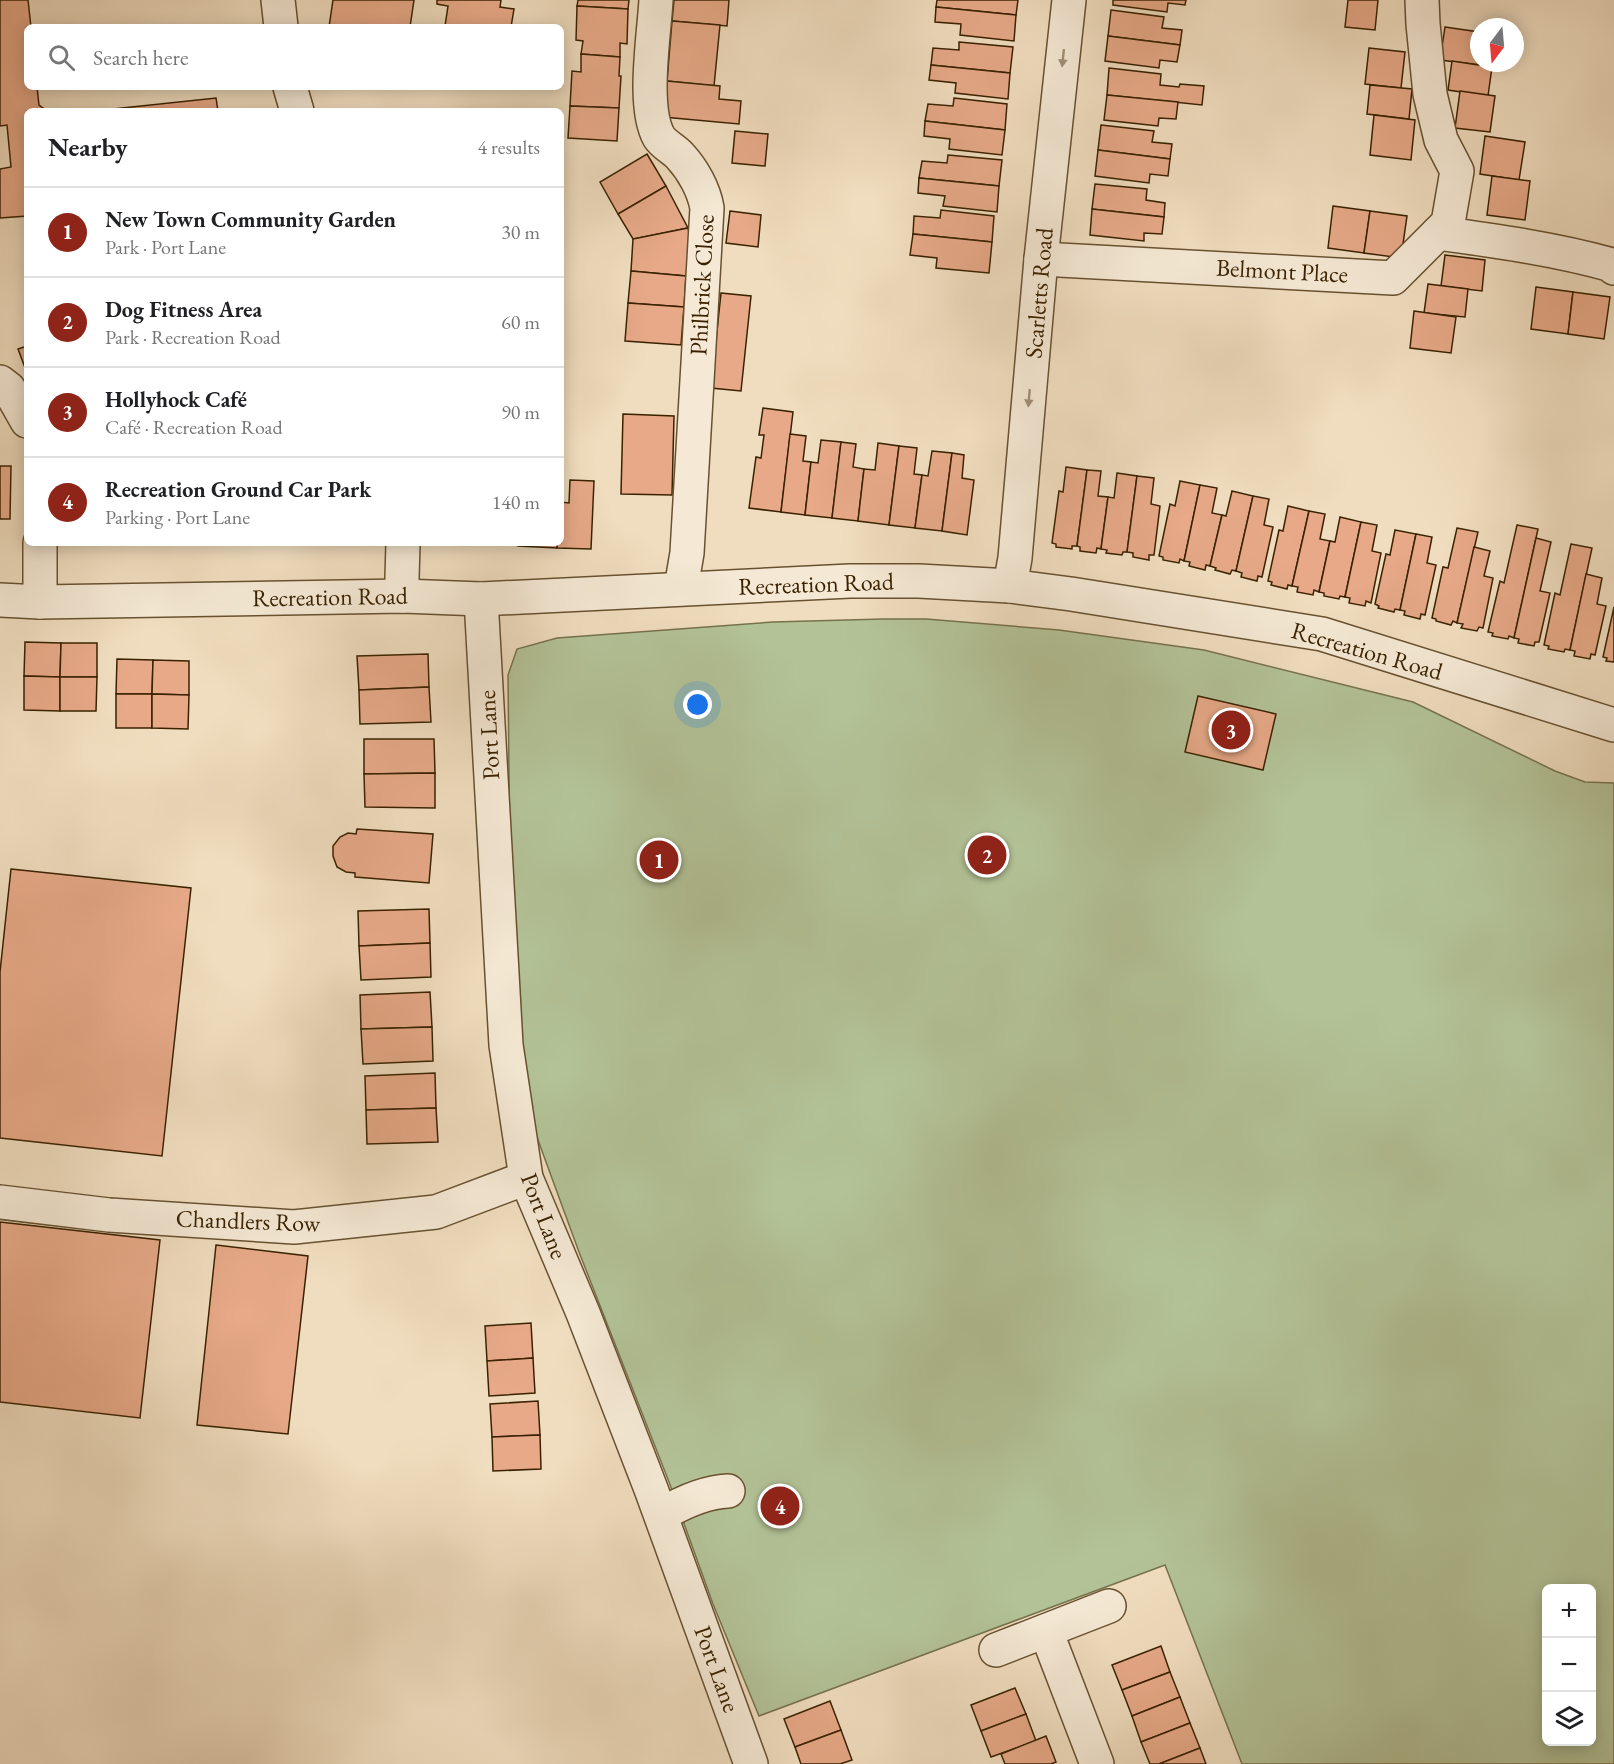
<!DOCTYPE html>
<html lang="en">
<head>
<meta charset="utf-8">
<style>
	:root { --surface:#fff; --page:#f2f2f2; --text:#202124; --muted:#757577; --line:#e0e0e0; --accent:#8f2418 }
	body { margin:0; font-family:"EB Garamond",serif; background:var(--page); color:var(--text) }
	.controls { position:absolute; right:18px; bottom:18px; display:grid; overflow:hidden; border-radius:9px; box-shadow:0 3px 15px #0003 }
	.controls button { width:54px; height:54px; display:grid; place-items:center; padding:0; border:0; border-bottom:2px solid var(--line); background:var(--surface); color:var(--text); font:30px sans-serif }
	.compass { position:absolute; left:1470px; top:18px; width:54px; height:54px; border-radius:50%; background:var(--surface); box-shadow:0 3px 15px #0003; rotate:196deg }
	.you { position:absolute; left:698px; top:705px; width:21px; height:21px; margin:-15px; border:4px solid #fff; border-radius:50%; background:#1a73e8; box-shadow:0 0 0 9px #1a73e833 }
	.badge { display:grid; place-items:center; width:39px; height:39px; border-radius:50%; background:var(--accent); color:#fff; font-size:20px; font-weight:700 }
	.pin { position:absolute; translate:-50% -50%; border:3px solid #fff; box-shadow:0 2px 6px #0006 }
	.list { margin:0; padding:0; list-style:none }
	h2 { display:flex; justify-content:space-between; align-items:center; height:78px; margin:0; padding:0 24px; font-size:26px }
	h2 small { font-size:20px; font-weight:400; color:var(--muted) }
	.list li { display:grid; grid-template-columns:39px 1fr auto; gap:18px; align-items:center; box-sizing:border-box; height:90px; padding:0 24px; border-top:2px solid var(--line) }
	.list b { display:block; font-size:22px; white-space:nowrap }
	.list p { margin:0; font-size:20px; white-space:nowrap; color:var(--muted) }
	.list em { font-size:20px; font-style:normal; color:var(--muted) }
	.icon { flex:none; width:33px; height:33px; fill:none; stroke:currentColor; stroke-width:2; stroke-linecap:round; stroke-linejoin:round }
	.map { position:relative; flex:none; width:1614px; height:1764px; overflow:hidden }
	.search { position:absolute; background:var(--surface); box-shadow:0 3px 15px #0003; left:24px; top:24px; width:540px; height:66px; display:flex; align-items:center; gap:15px; box-sizing:border-box; padding:0 21px; border-radius:9px; color:var(--muted); font-size:22px }
	.panel { position:absolute; background:var(--surface); box-shadow:0 3px 15px #0003; left:24px; top:108px; width:540px; height:438px; border-radius:9px }
	.map>svg:first-child { display:block }
	.green { fill:#b3c297; stroke:#76724c; stroke-width:1.5; fill-rule:evenodd }
	.building { fill:#e7a988; stroke:#3a2201; stroke-width:1.5 }
	.lines { fill:none; stroke-linecap:round; stroke-linejoin:round }
	.minor-casing { stroke:#685130; stroke-width:36 }
	.minor { stroke:#f5e9d5; stroke-width:33 }
	.oneway { fill:#a18f76 }
	.labels { text-anchor:middle; stroke-width:4.5; stroke-linejoin:round; paint-order:stroke }
	.street-label { font-size:24px; fill:#3a2201; stroke:#f5e9d5 }
</style>
</head>
<body>
<div class="map">
<svg width="1614" height="1764" viewBox="0 0 1614 1764">
	<rect width="100%" height="100%" fill="#f0ddbf"/>
	<filter id="stains"><feTurbulence type="fractalNoise" baseFrequency=".00333" numOctaves="4"/><feColorMatrix values="0 0 0 0 .2 0 0 0 0 .09 0 0 0 0 .02 0 0 0 .5 -.17"/></filter>
	<radialGradient id="worn" r=".72"><stop offset=".6" stop-color="#630" stop-opacity="0"/><stop offset="1" stop-color="#630" stop-opacity=".3"/></radialGradient>
	<path class="green" d="M883 619H926L1059 630 1204 650 1413 702 1555 771 1585 782 1614 783V1764H1242L1165 1565 759 1716 713 1604 669 1482 579 1252 527 1110 511 974 508 675 517 649 557 638 773 622ZM1546 1588H1592V1742H1546Z"/>
	<g class="building">
		<path d="M0 0H28L31 27H27V87H37L39 105 47 111H27V216L0 218V169L11 167 7 125 0 126Z"/>
		<path d="M333 0H414L410 27H329Z"/>
		<path d="M437 0H501L500 7 514 9 511 27 445 26 448 6 437 4Z"/>
		<path d="M578 0H629L628 9 577 6Z"/>
		<path d="M674 0H729L727 26 672 21Z"/>
		<path d="M937 0H1018L1016 15 936 7Z"/>
		<path d="M1113 0H1186L1185 5 1168 3 1167 12 1113 5Z"/>
		<path d="M1348 0H1378L1375 30 1345 27Z"/>
		<path d="M577 6 628 9 627 44 620 43V57L581 54 583 41 576 40Z"/>
		<path d="M936 7 1016 15 1014 41 960 35 961 24 935 22Z"/>
		<path d="M1111 10 1164 17 1162 28 1182 30 1180 45 1108 36Z"/>
		<path d="M672 21 720 25 714 86 667 81Z"/>
		<path d="M1445 27 1479 32V63H1481L1480 65 1440 60Z"/>
		<path d="M1108 36 1180 45 1177 62 1160 60 1159 68 1105 61Z"/>
		<path d="M959 42 1013 47 1010 73 931 65 933 48 959 50Z"/>
		<path d="M1369 48 1405 52 1401 88 1365 84Z"/>
		<path d="M581 54 620 57 619 76H621L619 108 570 106 572 71 581 72Z"/>
		<path d="M1452 61 1492 67 1488 96 1448 90Z"/>
		<path d="M931 65 1010 73 1008 99 955 93 956 83 929 80Z"/>
		<path d="M1109 68 1161 74 1160 85 1179 87 1180 84 1204 86 1202 105 1107 95Z"/>
		<path d="M667 81 720 86 719 99 741 101 739 124 663 117Z"/>
		<path d="M1370 85 1412 89 1409 119 1367 114Z"/>
		<path d="M1460 91 1495 96 1490 132 1455 128Z"/>
		<path d="M1107 95 1178 102 1176 119 1159 118 1158 126 1104 120Z"/>
		<path d="M216 98 218 111H94Z"/>
		<path d="M954 98 1007 104 1005 130 925 121 928 104 953 106Z"/>
		<path d="M570 106 619 108 617 141 568 138Z"/>
		<path d="M1374 115 1415 120 1411 160 1370 155Z"/>
		<path d="M925 121 1005 130 1002 155 949 149 950 139 924 136Z"/>
		<path d="M1101 125 1154 131 1152 142 1172 144 1170 159 1098 150Z"/>
		<path d="M735 131 768 134 765 166 732 163Z"/>
		<path d="M1485 136 1525 142 1519 180 1480 174Z"/>
		<path d="M1098 150 1170 159 1168 176 1150 174 1149 183 1095 176Z"/>
		<path d="M647 154 666 186 618 214 600 182Z"/>
		<path d="M948 155 1002 160 999 186 919 178 922 161 947 163Z"/>
		<path d="M1492 176 1530 181 1525 220 1487 215Z"/>
		<path d="M919 178 999 186 997 212 943 206 945 196 918 193Z"/>
		<path d="M1095 184 1147 189 1146 200 1165 203 1164 217 1092 209Z"/>
		<path d="M666 186 688 228 633 239 618 214Z"/>
		<path d="M1333 206 1370 211 1364 253 1328 248Z"/>
		<path d="M1092 209 1164 217 1162 234 1144 233V241L1090 235Z"/>
		<path d="M941 210 994 216 992 242 913 234 914 216 940 218Z"/>
		<path d="M730 211 761 215 758 247 726 243Z"/>
		<path d="M1370 211 1407 216 1401 258 1364 253Z"/>
		<path d="M688 228 690 237 686 276 631 271 633 239Z"/>
		<path d="M913 234 992 242 989 273 936 268 937 258 910 255Z"/>
		<path d="M1445 255 1485 260 1482 291 1441 286Z"/>
		<path d="M631 271 686 276 684 307 628 303Z"/>
		<path d="M1428 284 1468 289 1465 317 1424 313Z"/>
		<path d="M1536 287 1573 292 1568 334 1531 329Z"/>
		<path d="M1573 292 1610 297 1604 339 1568 334Z"/>
		<path d="M721 293 751 296 741 391 711 388Z"/>
		<path d="M628 303 684 307 681 345 625 341Z"/>
		<path d="M1414 311 1456 317 1451 353 1410 348Z"/>
		<path d="M27 346V373L18 349Z"/>
		<path d="M763 408 793 412 781 512 749 508 756 457 761 458 764 435H759Z"/>
		<path d="M623 414 674 416 672 495 621 494Z"/>
		<path d="M790 434 806 436 803 461 811 462 805 515 781 512Z"/>
		<path d="M821 440 841 442 832 518 805 515 811 462 818 463Z"/>
		<path d="M841 442 856 444 853 467 864 469 858 521 832 518Z"/>
		<path d="M878 443 899 446 889 525 858 521 864 469 875 470Z"/>
		<path d="M899 446 917 448 914 474 922 475 915 528 889 525Z"/>
		<path d="M932 451 952 453 942 531 915 528 922 475 928 476Z"/>
		<path d="M952 453 964 455 962 478 974 480 967 535 942 531Z"/>
		<path d="M0 466H11L10 519H0Z"/>
		<path d="M1066 467 1087 470 1077 546H1072V549L1056 547V544L1052 543 1059 491 1063 492Z"/>
		<path d="M1087 470 1101 471 1098 496 1108 497 1101 549 1097 548 1096 553 1080 551V547L1077 546Z"/>
		<path d="M1117 473 1137 476 1127 552H1123L1122 555 1106 553 1107 550 1101 549 1108 497 1114 498Z"/>
		<path d="M1137 476 1154 478 1151 504 1160 506 1154 555H1149V560L1133 557V553L1127 552Z"/>
		<path d="M570 480 594 481 591 549 557 548V543H561V502L569 503Z"/>
		<path d="M1180 481 1200 485 1184 561 1180 559 1179 563 1163 560V557L1159 556 1170 504 1175 506Z"/>
		<path d="M1200 485 1217 488 1212 513 1222 515 1210 566 1206 565 1205 570 1189 566 1190 562 1184 561Z"/>
		<path d="M1232 491 1253 496 1236 571 1232 570 1230 574 1215 570 1216 568 1210 566 1222 515 1226 516Z"/>
		<path d="M1253 496 1269 499 1264 525 1273 527 1262 577 1258 576 1257 581 1241 577 1242 573 1236 571Z"/>
		<path d="M1288 506 1309 511 1292 586 1288 585 1287 589 1271 585 1272 582 1268 581 1279 530 1283 531Z"/>
		<path d="M1309 511 1325 514 1320 539 1330 541 1319 592 1314 590 1313 595 1297 592 1298 587 1292 586Z"/>
		<path d="M1340 517 1361 522 1345 597 1340 596 1339 599 1324 596V593L1319 592 1330 541 1335 542Z"/>
		<path d="M1361 522 1377 525 1372 551 1381 553 1371 603 1366 601 1365 606 1349 603 1350 598 1345 597Z"/>
		<path d="M1517 525 1538 529 1514 638 1509 636 1508 639 1492 636 1493 633 1488 632 1500 581 1504 583Z"/>
		<path d="M1457 528 1478 532 1457 623 1453 621 1451 625 1436 621V619L1432 618 1443 567 1448 568Z"/>
		<path d="M1395 530 1416 534 1400 610 1395 609 1394 612 1378 608 1379 606 1375 604 1386 554 1390 555Z"/>
		<path d="M1416 534 1432 537 1427 563 1436 565 1425 615 1421 614 1420 619 1404 615 1405 611 1400 610Z"/>
		<path d="M1536 538 1551 542 1540 591 1550 593 1539 642H1535L1534 646 1518 643 1519 639 1514 638Z"/>
		<path d="M518 543H557V548L518 546Z"/>
		<path d="M1571 544 1592 548 1570 650 1565 649 1564 652 1548 649 1549 646 1544 645 1555 593 1560 595Z"/>
		<path d="M1474 547 1490 551 1484 576 1493 578 1483 628 1479 627 1477 631 1461 628 1463 624 1457 623Z"/>
		<path d="M1586 574 1602 578 1597 604 1606 606 1595 655 1591 654 1590 659 1574 656 1575 651 1570 650Z"/>
		<path d="M1614 607V662L1606 661 1607 658 1603 657Z"/>
		<path d="M25 642 61 643 60 677 24 676Z"/>
		<path d="M61 643H97V677H60Z"/>
		<path d="M428 654 429 687 359 690 357 656Z"/>
		<path d="M117 659 153 660 152 694H116Z"/>
		<path d="M153 660 189 661V695L152 694Z"/>
		<path d="M24 676 60 677V711L24 710Z"/>
		<path d="M60 677H97L96 711H60Z"/>
		<path d="M429 687 431 722 360 724 359 690Z"/>
		<rect x="116" y="694" width="36" height="34"/>
		<path d="M152 694 189 695 188 729 152 728Z"/>
		<path d="M1198 696 1276 714 1263 770 1185 752Z"/>
		<path d="M364 739H434L435 773 364 774Z"/>
		<path d="M435 773V808L365 807 364 774Z"/>
		<path d="M357 829 433 834 429 883 355 877V873L346 872 337 867 333 856V846L340 837 348 833 356 834Z"/>
		<path d="M11 869 191 888 162 1156 0 1138V972Z"/>
		<path d="M429 909 430 943 359 946 358 911Z"/>
		<path d="M430 943 431 977 361 980 359 946Z"/>
		<path d="M430 992 432 1027 361 1029 360 995Z"/>
		<path d="M432 1027 433 1061 363 1064 361 1029Z"/>
		<path d="M435 1073 436 1108 366 1110 365 1076Z"/>
		<path d="M436 1108 438 1142 367 1144 366 1110Z"/>
		<path d="M0 1222 160 1240 140 1418 0 1402Z"/>
		<path d="M216 1245 308 1256 288 1434 197 1425Z"/>
		<path d="M531 1323 533 1358 487 1361 485 1326Z"/>
		<path d="M533 1358 535 1393 489 1396 487 1361Z"/>
		<path d="M538 1401 540 1435 492 1437 490 1404Z"/>
		<path d="M540 1435 541 1469 493 1471 492 1437Z"/>
		<path d="M1161 1646 1170 1672 1122 1690 1112 1665Z"/>
		<path d="M1170 1672 1180 1697 1132 1716 1122 1690Z"/>
		<path d="M1015 1688 1026 1714 981 1731 971 1705Z"/>
		<path d="M1180 1697 1190 1723 1141 1742 1132 1716Z"/>
		<path d="M830 1701 841 1730 795 1747 784 1719Z"/>
		<path d="M1026 1714 1036 1741 991 1757 981 1731Z"/>
		<path d="M1190 1723 1200 1748 1159 1764H1150L1141 1742Z"/>
		<path d="M841 1730 852 1760 840 1764H801L795 1747Z"/>
		<path d="M1046 1736 1056 1762 1051 1764H1005L1001 1754Z"/>
		<path d="M1200 1748 1206 1764H1159Z"/>
	</g>
	<g class="lines">
		<defs>
			<g id="minor">
				<path d="M278 0 281 27"/>
				<path d="M656 0C654 36 642 107 659 137 664 145 674 149 680 156 693 170 704 190 707 208L687 553 681 588"/>
				<path d="M290 87 297 111"/>
				<path d="M1438 233C1496 241 1555 249 1612 265L1614 268"/>
				<path d="M1041 259 1393 278 1448 223 1457 171 1441 140 1430 94 1423 24 1422 0"/>
				<path d="M0 382 9 389 27 421"/>
				<path d="M403 543 402 578 403 596"/>
				<path d="M1010 586 1015 558 1041 259 1069 0"/>
				<path d="M481 599 506 1045 526 1178 583 1313 651 1489 751 1764"/>
				<path d="M0 600 40 602 403 596 481 599 850 581H919L1010 586 1071 594 1322 634 1614 725"/>
				<path d="M40 602V543"/>
				<path d="M0 1202 109 1215 294 1227 436 1212 526 1178"/>
				<path d="M661 1515C681 1503 705 1492 728 1491"/>
				<path d="M1046 1631 1097 1764"/>
				<path d="M996 1650 1109 1606"/>
			</g>
		</defs>
		<use href="#minor" class="minor-casing"/>
		<use href="#minor" class="minor"/>
	</g>
	<defs><path id="oneway-solid" d="M-6-.8H1V-3.2L6.5 0L1 3.2V.8H-6Z" transform="scale(1.5)"/></defs>
	<g class="oneway">
		<use href="#oneway-solid" transform="translate(1063 58) rotate(96)"/>
		<use href="#oneway-solid" transform="translate(1029 398) rotate(95)"/>
	</g>
	<g class="labels">
		<g class="street-label">
			<text transform="translate(1282 271) rotate(3)" y="8">Belmont Place</text>
			<text transform="translate(702 285) rotate(-87)" y="8">Philbrick Close</text>
			<text transform="translate(1039 293) rotate(-85)" y="8">Scarletts Road</text>
			<text transform="translate(816 584) rotate(-2)" y="8">Recreation Road</text>
			<text transform="translate(330 597) rotate(-1)" y="8">Recreation Road</text>
			<text transform="translate(1367 651) rotate(16)" y="8">Recreation Road</text>
			<text transform="translate(489 735) rotate(-93)" y="8">Port Lane</text>
			<text transform="translate(544 1216) rotate(69)" y="8">Port Lane</text>
			<text transform="translate(248 1221) rotate(2)" y="8">Chandlers Row</text>
			<text transform="translate(717 1669) rotate(70)" y="8">Port Lane</text>
		</g>
	</g>
	<rect width="100%" height="100%" filter="url(#stains)"/>
	<rect width="100%" height="100%" fill="url(#worn)"/>
</svg>
<div class="controls">
<button>+</button>
<button>−</button>
<button><svg class="icon" aria-label="layers" viewBox="0 0 24 24"><path d="M12 4l9 5-9 5-9-5zM3 14l9 5 9-5"/></svg></button>
</div>
<svg class="compass" viewBox="-18 -18 36 36"><path d="M0-13l5 13h-10z" fill="#e53935"/><path d="M0 13l5-13h-10z" fill="#757577"/></svg>
<div class="you"></div>
<div class="pin badge" style="left:659px;top:860px">1</div>
<div class="pin badge" style="left:987px;top:855px">2</div>
<div class="pin badge" style="left:1231px;top:730px">3</div>
<div class="pin badge" style="left:780px;top:1506px">4</div>
<div class="search"><svg class="icon" aria-label="search" viewBox="0 0 24 24"><circle cx="10" cy="10" r="6"/><path d="M15 15l6 6"/></svg>Search here</div>
<section class="panel">
<h2>Nearby<small>4 results</small></h2>
<ul class="list">
<li><span class="badge">1</span><div><b>New Town Community Garden</b><p>Park · Port Lane</p></div><em>30 m</em></li>
<li><span class="badge">2</span><div><b>Dog Fitness Area</b><p>Park · Recreation Road</p></div><em>60 m</em></li>
<li><span class="badge">3</span><div><b>Hollyhock Café</b><p>Café · Recreation Road</p></div><em>90 m</em></li>
<li><span class="badge">4</span><div><b>Recreation Ground Car Park</b><p>Parking · Port Lane</p></div><em>140 m</em></li>
</ul>
</section>
</div>
</body>
</html>
